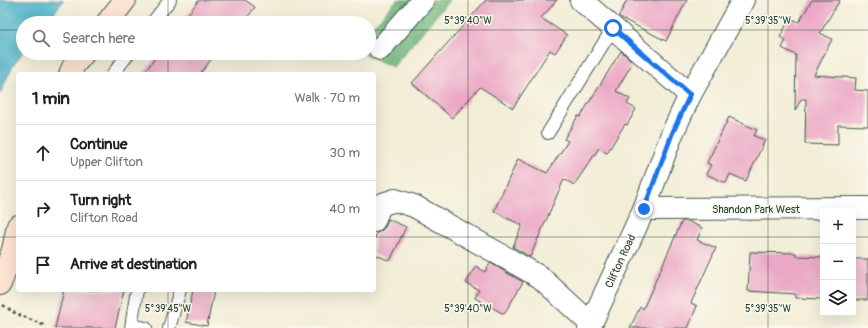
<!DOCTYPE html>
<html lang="en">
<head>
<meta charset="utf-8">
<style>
	:root { --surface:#fff; --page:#f2f2f2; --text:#202124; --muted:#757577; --line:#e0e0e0 }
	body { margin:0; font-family:Pangolin,sans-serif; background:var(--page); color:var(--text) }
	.controls { position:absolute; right:12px; bottom:12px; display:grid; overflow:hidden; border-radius:4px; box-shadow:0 4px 16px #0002 }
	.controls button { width:36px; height:36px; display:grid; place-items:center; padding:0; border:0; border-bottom:1px solid var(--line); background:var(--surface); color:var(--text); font:20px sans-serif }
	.stop { position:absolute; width:12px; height:12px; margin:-9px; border:3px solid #1a73e8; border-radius:50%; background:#fff }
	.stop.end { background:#1a73e8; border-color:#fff; box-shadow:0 1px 4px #0008 }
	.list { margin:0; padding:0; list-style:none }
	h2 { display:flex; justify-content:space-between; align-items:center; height:52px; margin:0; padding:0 16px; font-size:17px }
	h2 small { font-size:13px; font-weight:400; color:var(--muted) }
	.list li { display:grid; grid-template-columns:26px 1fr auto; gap:12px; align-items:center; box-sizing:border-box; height:56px; padding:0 16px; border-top:1px solid var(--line) }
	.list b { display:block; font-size:15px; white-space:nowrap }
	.list p { margin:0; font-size:13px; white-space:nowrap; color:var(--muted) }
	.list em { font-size:13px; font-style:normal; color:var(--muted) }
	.icon { flex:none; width:22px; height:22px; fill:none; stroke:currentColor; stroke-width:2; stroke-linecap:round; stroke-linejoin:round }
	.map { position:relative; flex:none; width:868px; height:328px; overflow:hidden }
	.search { position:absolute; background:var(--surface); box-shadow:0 4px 16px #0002; left:16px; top:16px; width:360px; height:44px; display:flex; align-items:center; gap:10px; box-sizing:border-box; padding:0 14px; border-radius:22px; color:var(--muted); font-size:15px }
	.panel { position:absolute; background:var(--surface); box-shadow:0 4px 16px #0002; left:16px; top:72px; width:360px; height:220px; border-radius:4px }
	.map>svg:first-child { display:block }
	.forest { fill:#6eb479; stroke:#467856 }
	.water { fill:#48b1c7; stroke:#34777e }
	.building { fill:#eba7c5 }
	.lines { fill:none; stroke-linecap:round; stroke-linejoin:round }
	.lane-casing { stroke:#3f574c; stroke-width:14 }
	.street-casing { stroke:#3f574c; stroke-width:24 }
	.secondary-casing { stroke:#3f574c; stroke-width:24 }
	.path { stroke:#3f574c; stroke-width:2.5; stroke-dasharray:3 3; stroke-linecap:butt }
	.lane { stroke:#fff; stroke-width:12 }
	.street { stroke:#fff; stroke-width:22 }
	.secondary { stroke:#fde4d1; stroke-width:22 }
	.route { stroke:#1a73e8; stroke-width:5 }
	.ticks { fill:none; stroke:#1f3d34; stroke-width:1; stroke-opacity:0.45 }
	.labels { text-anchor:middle; stroke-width:3; stroke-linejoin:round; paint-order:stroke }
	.street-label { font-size:11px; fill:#1f3d34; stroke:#fbf7ec }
	.ticks-label { font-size:10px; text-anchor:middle; fill:#1f3d34; stroke:#fbf7ec; stroke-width:3; stroke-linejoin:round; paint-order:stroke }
</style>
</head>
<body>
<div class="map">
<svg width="868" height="328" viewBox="0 0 868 328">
	<rect width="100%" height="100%" fill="#fbf7ec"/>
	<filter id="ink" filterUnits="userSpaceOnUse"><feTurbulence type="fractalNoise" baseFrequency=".025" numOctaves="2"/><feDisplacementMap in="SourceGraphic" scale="8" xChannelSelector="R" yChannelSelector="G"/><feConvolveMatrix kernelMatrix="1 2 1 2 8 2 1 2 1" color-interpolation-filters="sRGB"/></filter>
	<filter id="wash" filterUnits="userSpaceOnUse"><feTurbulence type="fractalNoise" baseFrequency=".012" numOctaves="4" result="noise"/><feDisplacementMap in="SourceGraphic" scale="16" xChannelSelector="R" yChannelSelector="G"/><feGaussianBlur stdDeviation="0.9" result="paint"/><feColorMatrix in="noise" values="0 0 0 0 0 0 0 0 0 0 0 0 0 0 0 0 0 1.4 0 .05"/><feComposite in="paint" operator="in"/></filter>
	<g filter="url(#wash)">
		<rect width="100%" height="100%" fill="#f2edd6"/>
		<path class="forest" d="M397 0H449L393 67 362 53H369V30Z"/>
		<path class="water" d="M0 0H64L46 23H23V52L13 65 0 94Z"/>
		<g id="blocks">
			<g class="building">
				<path d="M199 0H245L255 7 243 23H181Z"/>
				<path d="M486 0H557L541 18 567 35 555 53 550 50 513 108 480 87 452 118 412 83Z"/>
				<path d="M627 0H687L666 41 621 18 619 16Z"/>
				<path d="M812 0H840L820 33 832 39 814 75 856 78 855 90 868 91V126L838 125V145L805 144 806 99H801L795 111 796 55 782 48 786 40 780 37 790 18 799 22Z"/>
				<path d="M621 51 633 62 616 91 630 99 627 104 636 109 627 125 625 124 607 153 599 148 574 185 564 179 530 257 513 247 522 225 502 216V215L494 211 518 159 547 173 568 141 564 139 578 116 580 117Z"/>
				<path d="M159 53H216L200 74H143Z"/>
				<path d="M729 117 757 130 754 136 765 140 746 181 730 174 726 183 706 174 711 165 707 163Z"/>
				<path d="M388 219 406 227 390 261 374 254V240L377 233 382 230 386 226Z"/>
				<path d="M682 221H688L702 228 697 240 716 248 691 303 697 306 688 328H630L640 307 643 309Z"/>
				<path d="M750 252 796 253V256L823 257V299L795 298V294L748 291Z"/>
				<rect x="853" y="259" width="15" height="41"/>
				<path d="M490 263 523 282 504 314 475 298 479 290 466 283 476 266 485 272Z"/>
				<path d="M64 290H124L115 328H55Z"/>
				<path d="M193 290H214L207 326 186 322Z"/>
			</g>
		</g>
	</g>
	<g filter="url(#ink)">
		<use href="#blocks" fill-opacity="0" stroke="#3f574c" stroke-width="1"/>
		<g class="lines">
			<defs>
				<g id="lane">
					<path d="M152 23 170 0"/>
					<path d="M113 74 129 53"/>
					<path d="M548 133 613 28"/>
					<path d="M132 325 146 328"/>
					<path d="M131 328 134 308 137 290"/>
					<path d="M169 328 180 290"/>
				</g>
				<g id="street">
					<path d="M581 0 690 95"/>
					<path d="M380 49 423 0"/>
					<path d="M644 209 868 208"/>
					<path d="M374 221 380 205 395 200 414 206 540 277 591 324"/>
					<path d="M589 328 644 209 672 134 690 95 743 0"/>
				</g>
				<g id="secondary">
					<path d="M107 23 125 0"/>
					<path d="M70 74 74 65 84 53"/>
					<path d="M0 284 13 250 18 226"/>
				</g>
			</defs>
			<use href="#lane" class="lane-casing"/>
			<use href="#street" class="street-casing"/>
			<use href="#secondary" class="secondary-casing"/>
			<path class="path" d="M3 305 13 312 43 325V328"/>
			<use href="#lane" class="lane"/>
			<use href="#street" class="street"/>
			<use href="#secondary" class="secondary"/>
		</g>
	</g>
	<g class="lines" filter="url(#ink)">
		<path class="route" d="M613 28 690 95 672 134 644 209"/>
	</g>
	<path class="ticks" d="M168 0V23M468 0V328M768 0V328M0 30H23M369 30H868M168 53V74M0 237H18M374 237H823M853 237H868M168 290V328"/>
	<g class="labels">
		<g class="street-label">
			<text x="756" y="213">Shandon Park West</text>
			<text transform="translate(620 261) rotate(-65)" y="4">Clifton Road</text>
		</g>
	</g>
	<g class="ticks-label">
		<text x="468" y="24">5°39'40"W</text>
		<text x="768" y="24">5°39'35"W</text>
		<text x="168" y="312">5°39'45"W</text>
		<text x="468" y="312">5°39'40"W</text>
		<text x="768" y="312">5°39'35"W</text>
	</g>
</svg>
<div class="controls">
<button>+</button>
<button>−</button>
<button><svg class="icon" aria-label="layers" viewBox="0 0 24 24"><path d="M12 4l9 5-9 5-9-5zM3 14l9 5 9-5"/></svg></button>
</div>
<div class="stop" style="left:613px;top:28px"></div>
<div class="stop end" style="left:644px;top:209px"></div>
<div class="search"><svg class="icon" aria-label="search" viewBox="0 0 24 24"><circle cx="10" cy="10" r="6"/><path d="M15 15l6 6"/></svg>Search here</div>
<section class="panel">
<h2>1 min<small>Walk · 70 m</small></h2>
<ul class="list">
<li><svg class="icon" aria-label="ahead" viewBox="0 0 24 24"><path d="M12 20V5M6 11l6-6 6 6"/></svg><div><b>Continue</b><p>Upper Clifton</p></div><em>30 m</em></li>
<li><svg class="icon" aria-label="right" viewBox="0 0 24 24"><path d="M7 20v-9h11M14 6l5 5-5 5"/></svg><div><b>Turn right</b><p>Clifton Road</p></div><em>40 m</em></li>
<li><svg class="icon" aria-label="arrive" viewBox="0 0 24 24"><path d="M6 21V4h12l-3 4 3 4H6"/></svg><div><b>Arrive at destination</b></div></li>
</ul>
</section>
</div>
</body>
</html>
